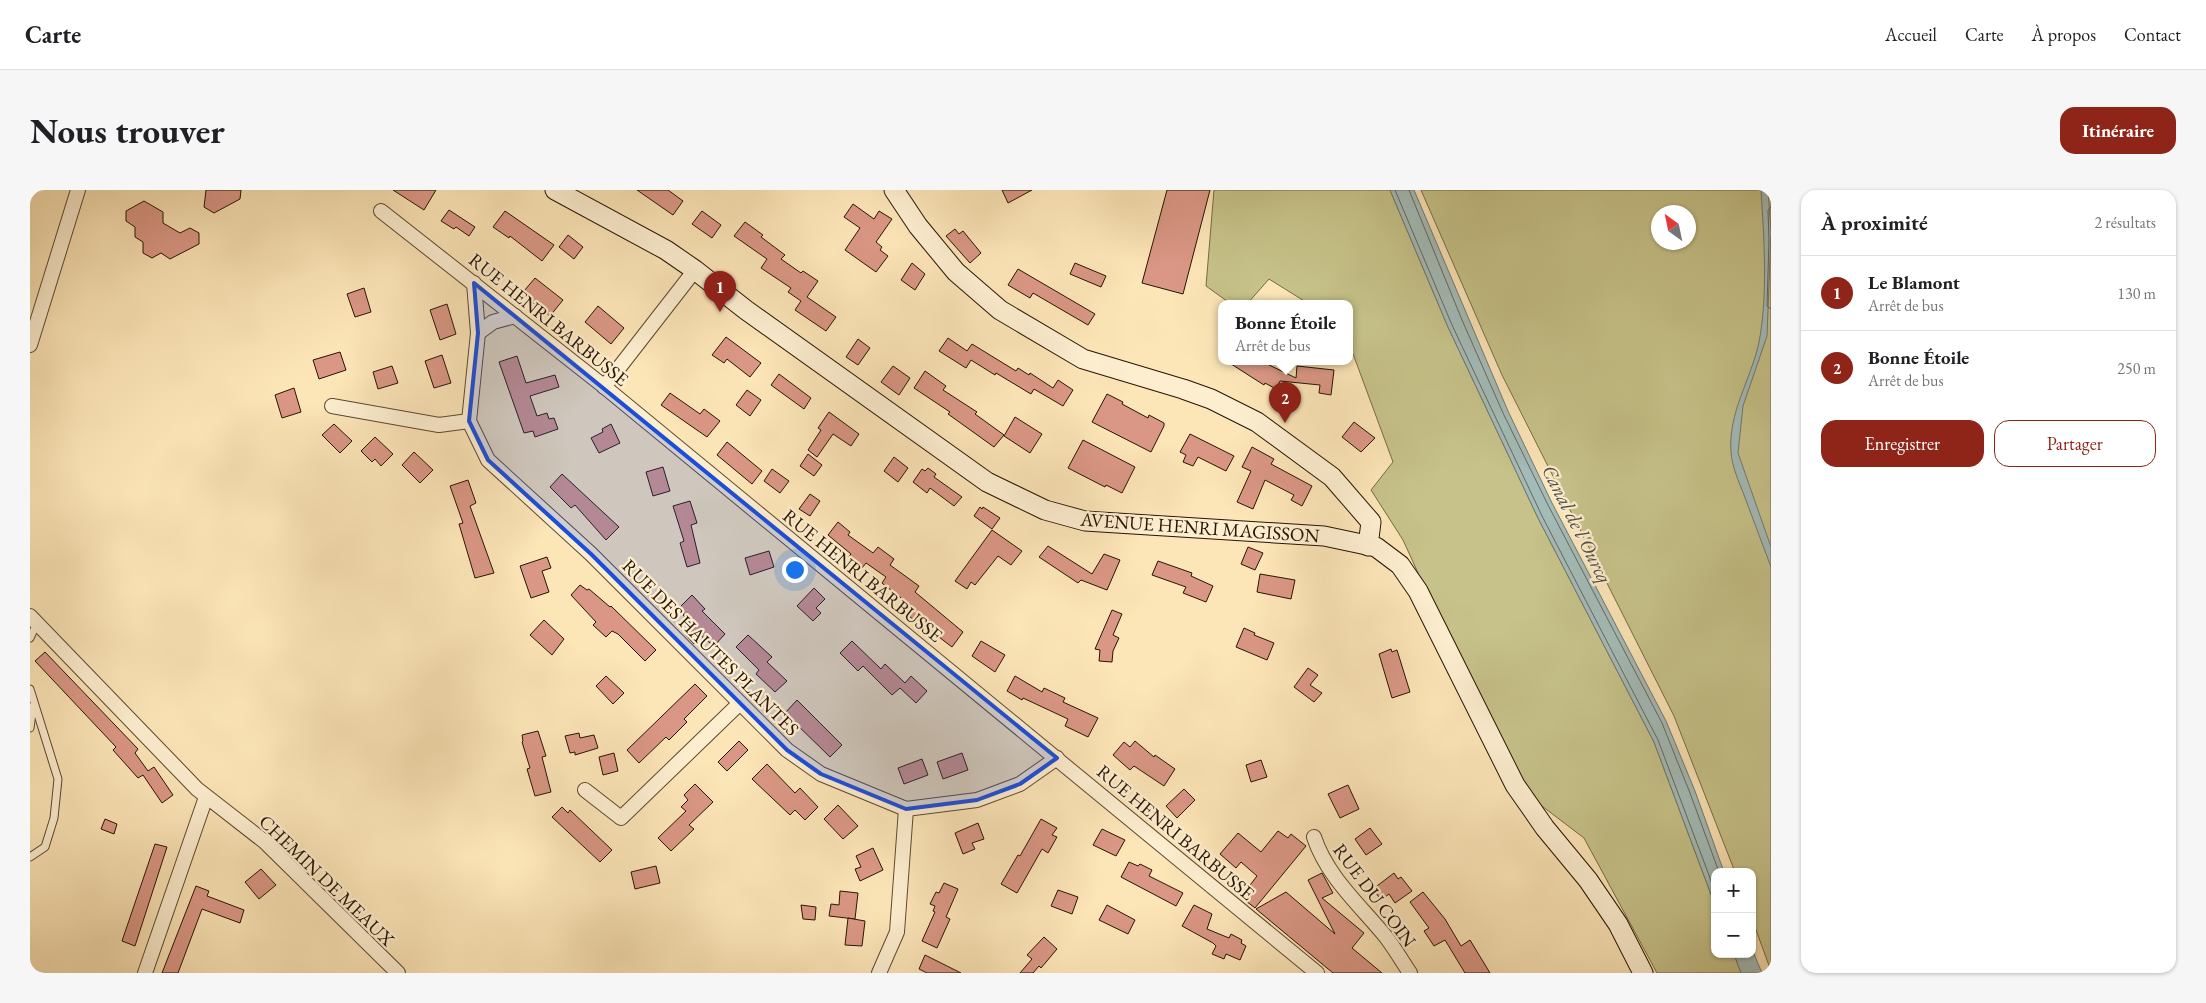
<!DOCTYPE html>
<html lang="fr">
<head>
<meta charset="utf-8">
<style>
	:root { --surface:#fff; --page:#f6f6f6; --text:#202124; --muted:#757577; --line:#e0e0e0; --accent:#8f2418 }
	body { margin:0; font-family:"EB Garamond",serif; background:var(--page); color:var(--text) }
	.controls { position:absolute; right:15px; bottom:15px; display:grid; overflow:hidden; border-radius:10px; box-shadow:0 1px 4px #0004 }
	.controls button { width:45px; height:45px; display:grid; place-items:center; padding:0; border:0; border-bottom:1px solid var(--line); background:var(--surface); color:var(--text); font:25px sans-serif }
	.compass { position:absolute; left:1621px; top:15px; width:45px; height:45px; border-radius:50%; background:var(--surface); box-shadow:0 1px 4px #0004; rotate:327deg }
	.you { position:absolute; left:764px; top:379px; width:18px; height:18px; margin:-12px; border:4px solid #fff; border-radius:50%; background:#1a73e8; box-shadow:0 0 0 8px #1a73e833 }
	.badge { display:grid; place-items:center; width:32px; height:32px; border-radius:50%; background:var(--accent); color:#fff; font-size:16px; font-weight:700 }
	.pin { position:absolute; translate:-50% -41px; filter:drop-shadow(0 1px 2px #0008) }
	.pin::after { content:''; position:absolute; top:26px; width:18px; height:15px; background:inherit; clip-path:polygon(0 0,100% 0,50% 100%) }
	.popup { position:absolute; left:1188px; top:110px; width:135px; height:65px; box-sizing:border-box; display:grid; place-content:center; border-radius:10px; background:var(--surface); filter:drop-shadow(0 1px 4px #0005); font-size:16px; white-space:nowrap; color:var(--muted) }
	.popup b { font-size:19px; color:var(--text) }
	.popup::after { content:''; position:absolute; left:50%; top:100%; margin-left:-10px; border:10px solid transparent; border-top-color:var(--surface) }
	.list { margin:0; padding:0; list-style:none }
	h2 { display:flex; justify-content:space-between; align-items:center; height:65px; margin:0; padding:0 20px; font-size:21px }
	h2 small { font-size:16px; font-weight:400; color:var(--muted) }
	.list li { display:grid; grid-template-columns:32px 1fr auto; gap:15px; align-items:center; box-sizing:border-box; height:75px; padding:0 20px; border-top:1px solid var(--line) }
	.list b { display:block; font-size:19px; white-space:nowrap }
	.list p { margin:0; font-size:16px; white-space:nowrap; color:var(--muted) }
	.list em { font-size:16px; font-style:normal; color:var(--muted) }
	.actions { display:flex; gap:10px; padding:15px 20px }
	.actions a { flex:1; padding:11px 0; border:1px solid var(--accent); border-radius:15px; text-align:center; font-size:18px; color:var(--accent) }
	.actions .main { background:var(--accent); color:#fff }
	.map { position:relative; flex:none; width:1741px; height:783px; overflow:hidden; border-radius:15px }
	header { display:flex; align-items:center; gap:30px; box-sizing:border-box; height:70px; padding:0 25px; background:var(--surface); border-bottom:1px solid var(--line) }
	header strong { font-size:24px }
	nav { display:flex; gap:28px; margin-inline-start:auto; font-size:18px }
	.intro { display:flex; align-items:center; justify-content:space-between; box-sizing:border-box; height:120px; padding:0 30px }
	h1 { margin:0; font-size:35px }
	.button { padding:12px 22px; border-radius:15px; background:var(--accent); color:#fff; font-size:18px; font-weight:700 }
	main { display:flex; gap:30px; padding:0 30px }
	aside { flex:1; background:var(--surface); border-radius:15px; box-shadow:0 1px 4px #0004 }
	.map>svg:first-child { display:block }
	.green { fill:#c6c289; stroke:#776b46; fill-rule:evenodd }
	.water { fill:#a4bcb9; stroke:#727970 }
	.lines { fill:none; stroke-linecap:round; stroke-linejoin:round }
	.shore { stroke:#66685e; stroke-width:1 }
	.building { fill:#da9785; stroke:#281402 }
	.lane-casing { stroke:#5d482f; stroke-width:9 }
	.street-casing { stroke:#5d482f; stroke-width:16 }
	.secondary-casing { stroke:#281402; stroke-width:21 }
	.lane { stroke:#fdeed0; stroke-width:7 }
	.street { stroke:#fdeed0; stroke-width:14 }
	.secondary { stroke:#fdeed0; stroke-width:19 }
	.marked { fill:#1d4ed8; fill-opacity:0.2; stroke:#1d4ed8; stroke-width:4; stroke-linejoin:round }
	.labels { text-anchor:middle; stroke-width:4.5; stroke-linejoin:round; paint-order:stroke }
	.street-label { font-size:19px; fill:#281402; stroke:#fdeed0 }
	.water-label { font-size:20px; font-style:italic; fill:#534f42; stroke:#fdeed0 }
</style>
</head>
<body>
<header>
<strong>Carte</strong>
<nav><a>Accueil</a><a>Carte</a><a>À propos</a><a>Contact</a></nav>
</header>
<div class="intro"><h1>Nous trouver</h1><a class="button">Itinéraire</a></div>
<main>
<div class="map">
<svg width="1741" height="783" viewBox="0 0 1741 783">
	<rect width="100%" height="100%" fill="#fce5b7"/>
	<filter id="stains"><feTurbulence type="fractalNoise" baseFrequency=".004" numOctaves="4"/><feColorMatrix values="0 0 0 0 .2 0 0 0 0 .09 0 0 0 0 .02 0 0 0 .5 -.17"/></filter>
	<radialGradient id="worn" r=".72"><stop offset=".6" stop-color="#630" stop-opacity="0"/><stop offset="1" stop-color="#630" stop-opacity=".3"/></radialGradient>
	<g class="green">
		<path d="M1184 0H1360L1418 137 1508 328 1624 552 1685 715V764H1704L1711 783H1627L1554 648 1504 610 1477 566 1414 440 1373 350 1341 300 1363 272 1319 153V114H1279L1239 89 1217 114H1201L1176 96Z"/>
		<path d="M1391 0H1741V781L1722 729V682H1705L1644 526 1472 185ZM1628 22H1658V52H1628Z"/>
	</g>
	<g class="water">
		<path d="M1360 0H1384L1478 221 1522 313 1636 531 1665 601 1694 682H1685V715L1624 552 1508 328 1418 137Z"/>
		<path d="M1731 0H1738L1741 42 1737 146 1713 216 1708 263 1741 357V377C1732 353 1723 329 1714 305 1709 292 1702 277 1701 262 1698 222 1721 190 1729 152 1738 106 1734 47 1731 0Z"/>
		<path d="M1722 759 1732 783H1711L1704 764H1722Z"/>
	</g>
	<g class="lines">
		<g class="shore">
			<path d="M1365 0 1422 135 1512 326 1628 550 1685 701"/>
			<path d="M1379 0 1432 130 1473 223 1518 315 1632 533 1660 603 1689 682"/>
			<path d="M1741 17 1738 20 1739 50 1737 116 1741 119"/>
		</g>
	</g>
	<g class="building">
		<path d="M176 0H211L210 9 184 23 174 17Z"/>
		<path d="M363 0H406L394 20Z"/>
		<path d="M607 0H638L653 11 643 25Z"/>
		<path d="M972 0H1002L978 13Z"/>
		<path d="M1137 0H1180L1153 104 1112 93Z"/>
		<path d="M114 11 133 22V33L150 43 160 38 169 43V54L140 69 131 63 122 68 113 63V52L105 47V37L96 31V21Z"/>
		<path d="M823 14 844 29 849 21 862 29 846 52 852 57 850 60 858 66 846 82 815 60 830 38 814 27Z"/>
		<path d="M419 20 445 37 439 46 426 37 424 39 411 31Z"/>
		<path d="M475 21 524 55 512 71 480 46 479 48 463 37Z"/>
		<path d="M672 21 691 35 682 48 662 34Z"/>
		<path d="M715 32 733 45 731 47 755 65 751 69 771 83 773 81 788 91 777 107 806 127 796 141 765 120 771 111 758 102 761 98 731 78 737 69 704 46Z"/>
		<path d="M925 39 929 44 933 41 951 63 940 73 916 46Z"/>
		<path d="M538 45 553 57 544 69 529 57Z"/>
		<path d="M882 73 895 84 885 100 871 90Z"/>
		<path d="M1045 73 1076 86 1071 97 1040 84Z"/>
		<path d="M988 79 1065 124 1058 135 1003 103 1000 108 978 95Z"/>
		<path d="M505 88 533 110 520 126 499 110 501 107 494 101Z"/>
		<path d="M334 98 341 122 325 127 317 104Z"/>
		<path d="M417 114 426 144 410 150 400 120Z"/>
		<path d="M568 116 594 138 581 154 555 132Z"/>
		<path d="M696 147 731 173 720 187 697 169 694 173 682 165Z"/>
		<path d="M918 148 937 161 942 154 986 181 988 178 999 185 1000 183 1023 198 1028 190 1043 200 1033 216 1004 199 1001 204 966 183 965 185 941 170 936 178 909 161Z"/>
		<path d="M828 149 840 158 828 175 816 167Z"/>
		<path d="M310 162 316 180 289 189 283 170Z"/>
		<path d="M412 165 421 193 404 198 395 171Z"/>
		<path d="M487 166 496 193 525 185 529 197 500 206 507 226 517 223 519 229 524 228 528 239 505 247 503 241 494 243 469 172Z"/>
		<path d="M1198 172H1233L1266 188 1267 176 1304 180 1301 205 1289 203 1290 195 1250 191 1246 199 1235 193 1234 195Z"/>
		<path d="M362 176 368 193 348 199 343 182Z"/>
		<path d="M863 176 880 188 869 205 851 192Z"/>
		<path d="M895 181 916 196 913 200 947 222 945 224 974 245 964 257 918 224 920 222 884 198Z"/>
		<path d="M749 184 781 208 774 219 741 195Z"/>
		<path d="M264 198 271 222 252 228 245 205Z"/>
		<path d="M717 200 731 210 720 226 706 215Z"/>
		<path d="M640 203 670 224 674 219 690 231 677 247 631 215Z"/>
		<path d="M1077 204 1093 212 1092 214 1118 228 1119 225 1134 233V236L1121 262 1062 232Z"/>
		<path d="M799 222 829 244 821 256 803 244 787 267 778 260 791 240 788 238Z"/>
		<path d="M985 227 1012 244 1000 263 974 246Z"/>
		<path d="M1324 232 1345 248 1331 262 1312 247Z"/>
		<path d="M304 234 322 251 310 263 292 245Z"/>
		<path d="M581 234 590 253 569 263 561 248 573 242 572 239Z"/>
		<path d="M1160 244 1204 266 1196 281 1168 267 1163 276 1153 272 1156 265 1150 262Z"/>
		<path d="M345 247 363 264 351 276 345 269 342 272 331 261Z"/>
		<path d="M1053 250 1105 277 1092 303 1076 295 1075 297 1038 278Z"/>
		<path d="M697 252 732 281 722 294 687 265Z"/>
		<path d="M1222 257 1244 269 1241 274 1282 296 1272 316 1261 310 1264 305 1235 290 1223 319 1207 312 1221 281 1212 277Z"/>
		<path d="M384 262 403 280 390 293 372 275Z"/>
		<path d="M778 264 792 275 784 286 770 276Z"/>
		<path d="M864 267 878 278 868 292 854 281Z"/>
		<path d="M633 277 640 301 623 306 616 282Z"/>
		<path d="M898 278 906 284 904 287 932 307 924 316 900 298 897 303 883 292 892 279 895 281Z"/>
		<path d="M742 279 759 291 750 303 734 291Z"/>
		<path d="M532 284 589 337 576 350 545 315 541 318 520 297Z"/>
		<path d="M438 290 446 313 440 316 464 383 445 388 429 334 433 333 420 296Z"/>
		<path d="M780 304 790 311 780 326 769 319Z"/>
		<path d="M660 311 667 333 661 335 670 373 657 377 650 353 654 351 643 316Z"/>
		<path d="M950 317 952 319 953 317 970 328 962 339 944 326Z"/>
		<path d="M808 332 820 342 818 345 843 363 848 357 864 369 860 375 889 396 885 402 933 442 922 457 909 447 908 449 879 426 885 419 852 393 856 387 836 373 832 378 818 368 821 364 798 345Z"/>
		<path d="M962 340 992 361 981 375 968 366 945 395 941 392 937 399 925 391Z"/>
		<path d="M1018 356 1062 384 1074 364 1090 370 1077 400 1051 390 1048 393 1009 367Z"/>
		<path d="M1218 357 1233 363 1225 380 1211 374Z"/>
		<path d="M739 361 744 377 720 385 715 368Z"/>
		<path d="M517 367 521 378 512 381 519 402 501 408 490 376Z"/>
		<path d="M1128 371 1162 383 1161 386 1183 396 1176 412 1153 403 1156 397 1122 385Z"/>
		<path d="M1230 384 1265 390 1261 409 1227 402Z"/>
		<path d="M550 395 557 400 559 399 580 417 581 416 626 460 615 471 588 444 582 441 576 447 563 435 566 432 541 405Z"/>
		<path d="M784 398 795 409 786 418 791 423 783 431 767 416Z"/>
		<path d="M662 405 675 419 672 421 695 444 684 456 671 446 664 454 656 445 664 437 653 425 654 424 649 418Z"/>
		<path d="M1082 420 1092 424 1083 445 1089 448 1083 461 1082 472 1069 471 1070 460 1065 459Z"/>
		<path d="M514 430 534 449 522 465 500 445Z"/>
		<path d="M1214 438 1225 443 1224 445 1244 453 1237 470 1206 457Z"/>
		<path d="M718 445 742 467 737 472 757 491 745 502 726 484 729 480 706 457Z"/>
		<path d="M822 451 851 479 855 474 875 493 881 486 897 501 886 513 870 498 862 505 833 476 828 481 810 463Z"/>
		<path d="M951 451 975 465 965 482 942 466Z"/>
		<path d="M1361 459 1362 462 1367 460 1380 502 1362 508 1349 464Z"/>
		<path d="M15 462 108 559 105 563 118 581 124 577 143 605 132 613 113 585 108 588 83 560 86 557 5 471Z"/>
		<path d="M1278 478 1288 485 1280 495 1292 503 1284 512 1264 497Z"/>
		<path d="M576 486 594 503 583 514 566 496Z"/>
		<path d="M985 486 1012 502 1014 498 1035 508 1033 512 1068 528 1058 547 1035 536 1038 529 993 508 992 510 977 501Z"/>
		<path d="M665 494 677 506 654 529 657 532 639 550 636 547 609 573 597 560Z"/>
		<path d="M767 510 812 555 800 567 755 523Z"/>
		<path d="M508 541 516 566 512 567 521 602 505 606 497 579 500 578 492 552 493 551 492 545Z"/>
		<path d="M549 543 550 548 564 545 568 558 545 565V562L540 563 535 546Z"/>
		<path d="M709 551 718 560 697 581 688 572Z"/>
		<path d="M1105 551 1124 567 1125 565 1145 579 1134 596 1104 576 1100 580 1083 565 1094 552 1100 557Z"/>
		<path d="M584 563 588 581 573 585 569 567Z"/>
		<path d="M932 563 938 580 913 589 907 572Z"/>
		<path d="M892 569 898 585 874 594 868 578Z"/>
		<path d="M1231 570 1237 587 1221 592 1216 575Z"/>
		<path d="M737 574 765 603 770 598 788 617 775 630 765 620 760 625 722 589Z"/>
		<path d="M665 594 683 612 659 635 664 639 641 661 628 648 656 621 651 617 658 610 654 605Z"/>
		<path d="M1318 595 1329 619 1310 628 1298 604Z"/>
		<path d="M1154 599 1165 610 1147 628 1136 616Z"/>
		<path d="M808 615 828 636 813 649 794 629Z"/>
		<path d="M532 617 538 623 540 620 582 660 570 672 522 627Z"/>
		<path d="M75 629 87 634 84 644 71 639Z"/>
		<path d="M1011 629 1027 638 1022 645 1027 647 1018 663 1012 659 987 703 971 694 988 665 990 666Z"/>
		<path d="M948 633 954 649 942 653 945 659 933 664 925 643Z"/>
		<path d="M1340 638 1352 654 1336 665 1325 649Z"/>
		<path d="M1072 639 1095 650 1086 666 1063 655Z"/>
		<path d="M1248 641 1258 648 1261 644 1276 656 1225 718 1211 707 1227 686 1211 672 1206 678 1190 664 1208 643 1231 662Z"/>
		<path d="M125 654 137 657 105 756 92 751Z"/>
		<path d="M843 658 853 680 830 691 825 679 831 677 826 666Z"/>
		<path d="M1099 672 1108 676 1110 674 1122 680 1119 686 1153 703 1146 716 1091 687Z"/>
		<path d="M626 676 630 693 605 699 601 682Z"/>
		<path d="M231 679 246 695 229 709 215 692Z"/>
		<path d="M1292 683 1303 703 1292 708 1334 743 1322 758 1352 783H1303L1226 719 1256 702 1305 744 1278 690Z"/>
		<path d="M1364 683 1368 689 1371 687 1382 701 1365 713 1359 704 1351 710 1343 699Z"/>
		<path d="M914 693 928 699 916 727 920 729 907 758 892 751 905 722 903 721 905 716 900 714 906 702 909 703Z"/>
		<path d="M166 696 179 701 177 706 214 720 210 733 172 719 148 783H132Z"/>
		<path d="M1028 700 1048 707 1042 724 1021 716Z"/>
		<path d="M810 701 828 703 825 729 799 726 801 714 809 715Z"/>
		<path d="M1393 702 1415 729 1431 756 1440 750 1460 783H1435L1415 750 1404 756 1394 741 1399 738 1380 712Z"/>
		<path d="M771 715 786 717 785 730 773 729Z"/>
		<path d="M1077 715 1105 730 1098 744 1069 730Z"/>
		<path d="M1164 715 1182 724 1177 739 1199 748 1201 744 1212 750 1211 753 1216 756 1210 770 1196 764 1194 769 1182 764 1186 756 1183 753 1152 736Z"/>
		<path d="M818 728 835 731 832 756 815 755Z"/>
		<path d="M1014 747 1027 759 1011 778 1009 776 1003 783H990L1002 769 997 765Z"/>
		<path d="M895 765 931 783H897L889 779Z"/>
	</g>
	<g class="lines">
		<defs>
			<g id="lane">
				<path d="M0 448 7 433"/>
				<path d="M0 499 28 589 24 628 15 657 0 667"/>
				<path d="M0 538 3 516"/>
			</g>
			<g id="street">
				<path d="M351 21 571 194 1287 783"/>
				<path d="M444 93 448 143 439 231 458 270 561 364 757 560 791 584 876 619 947 610 990 594 1027 568"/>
				<path d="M448 143 463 132 485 126"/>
				<path d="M0 155 48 0"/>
				<path d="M574 197 665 80"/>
				<path d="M302 216 409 235 439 231"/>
				<path d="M0 426 167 599 235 652 368 783"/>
				<path d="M555 600 591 628 710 513"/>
				<path d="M1284 647C1297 687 1331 716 1356 747 1365 759 1372 771 1380 783"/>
				<path d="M115 783 176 607"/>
				<path d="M849 783 867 742 876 619"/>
			</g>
			<g id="secondary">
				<path d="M525 0 636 60 665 80 716 120 957 292 1015 320 1055 331 1294 346 1346 357 1370 375 1388 401 1485 595 1515 638 1558 690 1588 734 1613 783"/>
				<path d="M864 0 888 36 926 82 970 120 1053 169 1153 199 1181 209 1227 232 1302 287 1341 332 1338 356"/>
			</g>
		</defs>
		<use href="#lane" class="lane-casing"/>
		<use href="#street" class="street-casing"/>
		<use href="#secondary" class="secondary-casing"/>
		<use href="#lane" class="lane"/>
		<use href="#street" class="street"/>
		<use href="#secondary" class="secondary"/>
	</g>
	<path class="marked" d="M444 93 1027 568 990 594 947 610 876 619 791 584 757 560 561 364 458 270 439 231 448 143Z"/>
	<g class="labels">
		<g class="street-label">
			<text transform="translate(519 129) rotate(39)" y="7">RUE HENRI BARBUSSE</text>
			<text transform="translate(1170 337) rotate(4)" y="7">AVENUE HENRI MAGISSON</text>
			<text transform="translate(833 385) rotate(39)" y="7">RUE HENRI BARBUSSE</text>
			<text transform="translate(681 457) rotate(45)" y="7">RUE DES HAUTES PLANTES</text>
			<text transform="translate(1146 642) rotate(40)" y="7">RUE HENRI BARBUSSE</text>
			<text transform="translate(297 690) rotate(44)" y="7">CHEMIN DE MEAUX</text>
			<text transform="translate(1345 705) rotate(53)" y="7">RUE DU COIN</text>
		</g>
		<g class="water-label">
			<text transform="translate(1547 334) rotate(63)" y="7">Canal de l'Ourcq</text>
		</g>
	</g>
	<rect width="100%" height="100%" filter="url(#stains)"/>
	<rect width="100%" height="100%" fill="url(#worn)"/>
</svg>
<div class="controls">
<button>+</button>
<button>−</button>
</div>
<svg class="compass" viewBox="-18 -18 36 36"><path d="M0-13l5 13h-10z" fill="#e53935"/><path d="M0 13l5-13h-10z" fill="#757577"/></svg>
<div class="you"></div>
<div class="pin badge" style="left:690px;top:122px">1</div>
<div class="pin badge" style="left:1255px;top:233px">2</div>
<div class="popup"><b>Bonne Étoile</b>Arrêt de bus</div>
</div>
<aside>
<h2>À proximité<small>2 résultats</small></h2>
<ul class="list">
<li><span class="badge">1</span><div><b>Le Blamont</b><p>Arrêt de bus</p></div><em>130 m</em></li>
<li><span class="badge">2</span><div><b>Bonne Étoile</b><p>Arrêt de bus</p></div><em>250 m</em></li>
</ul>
<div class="actions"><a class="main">Enregistrer</a><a>Partager</a></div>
</aside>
</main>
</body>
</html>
